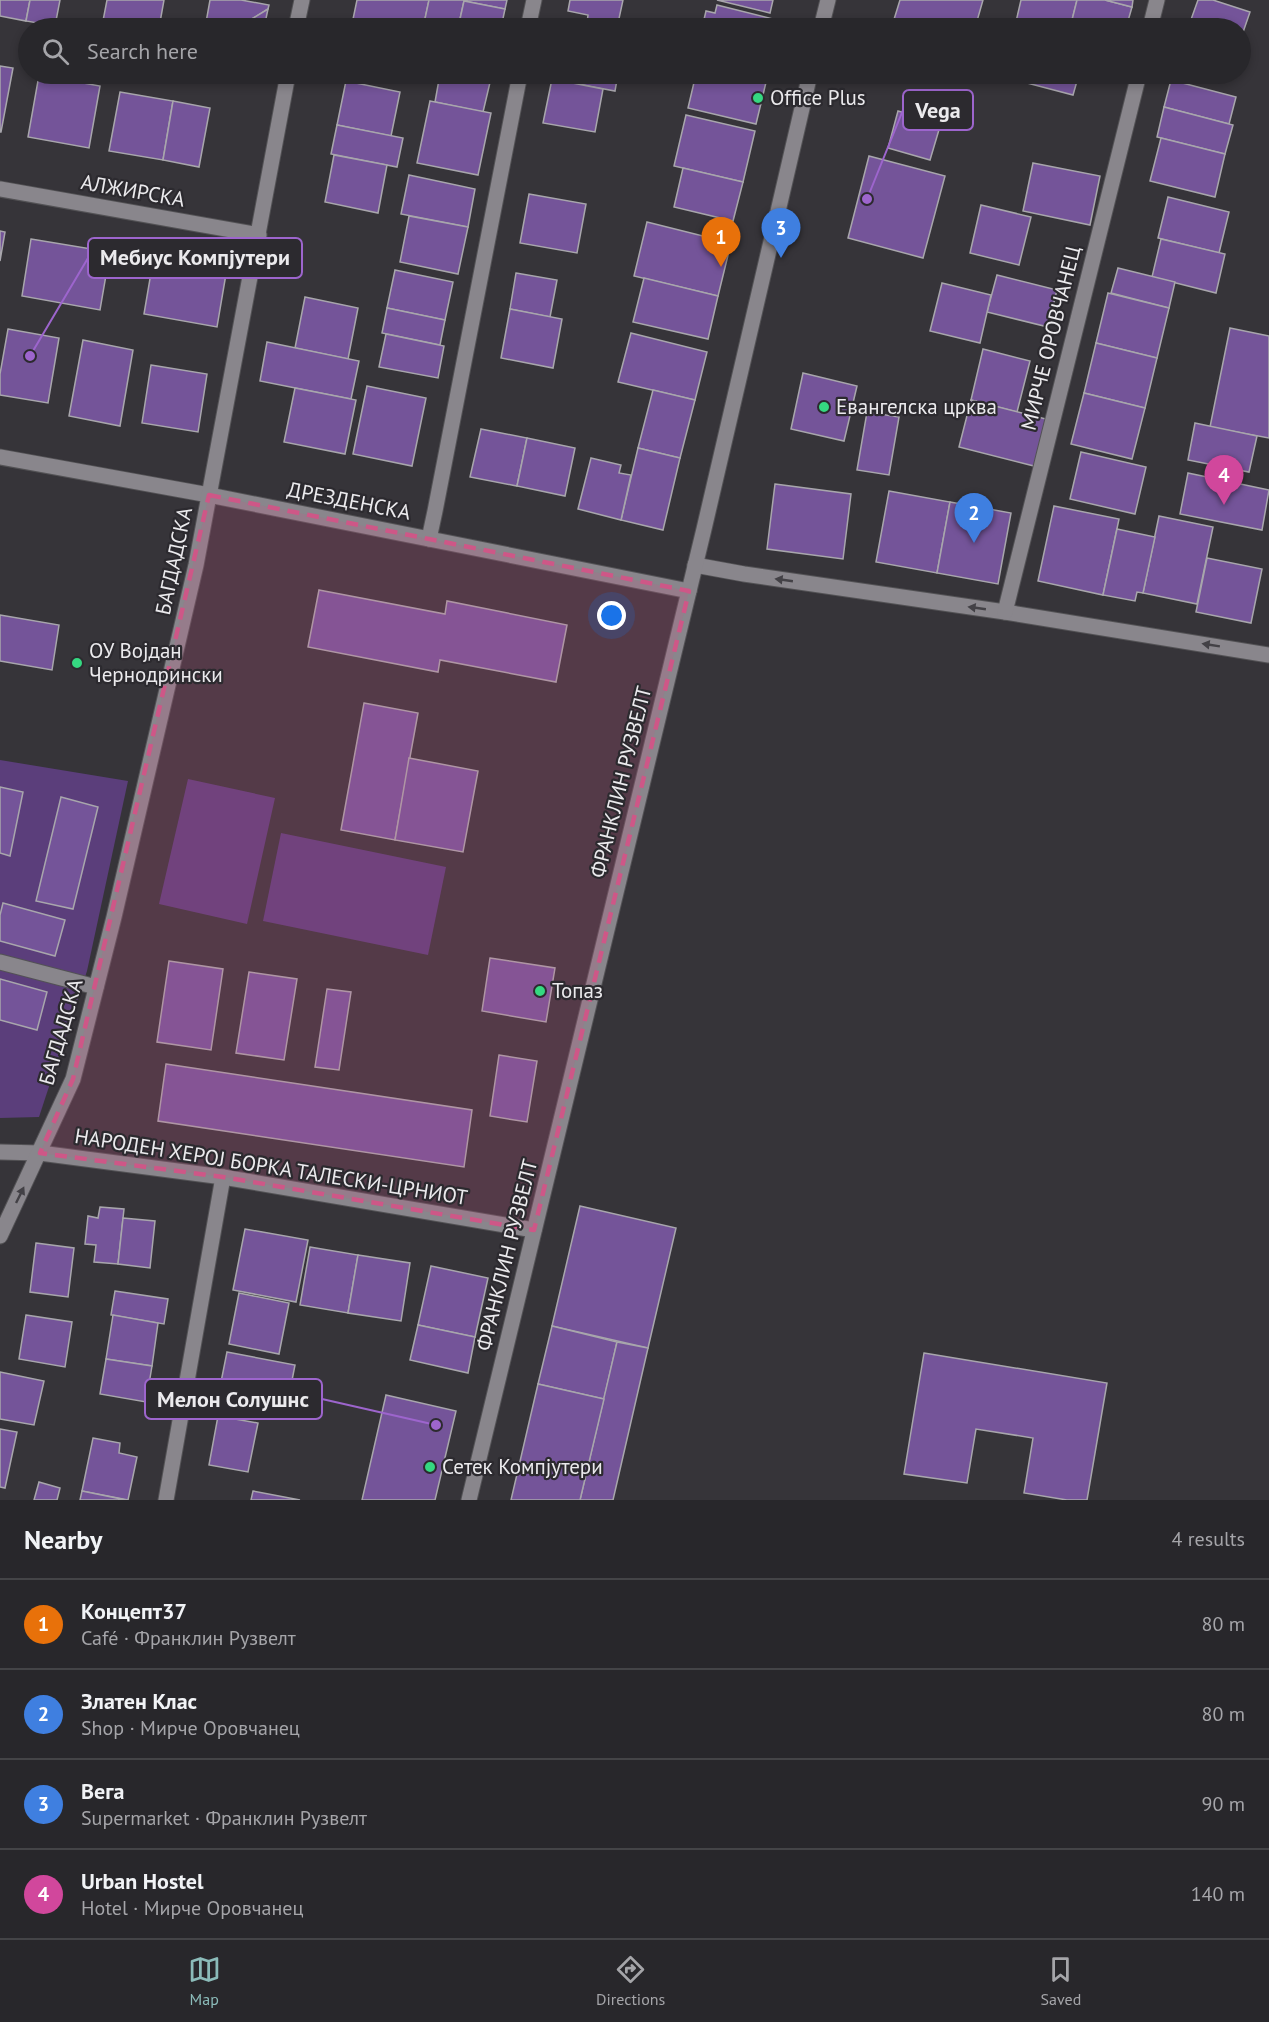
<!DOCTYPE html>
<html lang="en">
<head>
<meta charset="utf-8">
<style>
	:root { --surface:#28272b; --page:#343337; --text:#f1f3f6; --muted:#a5a5a9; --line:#444447; --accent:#8bbbb9 }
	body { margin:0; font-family:"PT Sans",sans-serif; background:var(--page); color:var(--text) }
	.you { position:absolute; left:612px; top:616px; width:21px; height:21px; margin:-15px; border:4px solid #fff; border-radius:50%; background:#1a73e8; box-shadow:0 0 0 9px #1a73e833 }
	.badge { display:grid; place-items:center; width:39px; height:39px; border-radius:50%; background:var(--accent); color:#fff; font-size:20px; font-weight:700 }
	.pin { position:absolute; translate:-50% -50px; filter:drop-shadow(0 2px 3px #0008) }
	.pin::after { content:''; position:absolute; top:32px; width:21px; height:18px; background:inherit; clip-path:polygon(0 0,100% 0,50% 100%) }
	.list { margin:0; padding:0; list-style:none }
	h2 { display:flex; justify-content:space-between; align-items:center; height:78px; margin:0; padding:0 24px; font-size:26px }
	h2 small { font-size:20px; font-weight:400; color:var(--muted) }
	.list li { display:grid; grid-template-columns:39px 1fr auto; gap:18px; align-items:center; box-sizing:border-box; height:90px; padding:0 24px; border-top:2px solid var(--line) }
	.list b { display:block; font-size:22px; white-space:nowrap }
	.list p { margin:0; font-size:20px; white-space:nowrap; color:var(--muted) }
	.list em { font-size:20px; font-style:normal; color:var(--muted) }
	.icon { flex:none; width:33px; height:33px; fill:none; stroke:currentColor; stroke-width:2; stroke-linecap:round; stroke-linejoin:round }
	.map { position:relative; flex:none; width:1269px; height:1500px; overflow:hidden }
	.search { position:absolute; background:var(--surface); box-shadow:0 3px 9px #0003; left:18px; right:18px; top:18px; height:66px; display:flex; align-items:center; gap:15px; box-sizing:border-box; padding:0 21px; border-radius:33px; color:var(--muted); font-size:22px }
	.sheet { height:438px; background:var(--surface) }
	nav { display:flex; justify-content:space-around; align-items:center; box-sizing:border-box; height:84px; border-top:2px solid var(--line); background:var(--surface); font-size:16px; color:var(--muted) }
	nav a { display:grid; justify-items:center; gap:3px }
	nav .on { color:var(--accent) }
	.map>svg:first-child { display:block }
	.green { fill:#5b3e7b }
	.building { fill:#745499; stroke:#a8a6ac; stroke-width:1.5 }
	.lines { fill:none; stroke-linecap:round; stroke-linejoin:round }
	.minor-casing { stroke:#535255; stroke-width:17 }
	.minor { stroke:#89868c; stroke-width:15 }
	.oneway { fill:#434146 }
	.marked { fill:#ce5787; fill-opacity:0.2; stroke:#ce5787; stroke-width:4.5; stroke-dasharray:12 8; stroke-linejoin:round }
	.poi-dot { fill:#35d881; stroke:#2c2a2f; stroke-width:2 }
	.labels { text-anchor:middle; stroke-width:4.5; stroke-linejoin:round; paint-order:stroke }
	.poi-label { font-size:21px; fill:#ebeaed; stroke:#2c2a2f; text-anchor:start }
	.street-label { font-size:21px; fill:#ebeaed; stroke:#2c2a2f }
	.leader { fill:none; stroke:#9d65cd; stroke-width:2 }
	.callout-dot { fill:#9d65cd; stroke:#2c2a2f; stroke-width:2 }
	.callout { fill:#2c2a2f; stroke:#9d65cd; stroke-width:2 }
	.callout-label { font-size:22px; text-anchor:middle; font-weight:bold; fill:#ebeaed }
</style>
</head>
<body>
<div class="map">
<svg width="1269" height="1500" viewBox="0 0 1269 1500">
	<rect width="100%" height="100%" fill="#363439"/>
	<g class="green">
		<path d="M0 760 128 781 87 971 39 1117 0 1118Z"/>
		<path d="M188 779 275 798 247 924 159 904Z"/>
		<path d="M281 833 446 867 428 955 263 921Z"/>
	</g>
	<g class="building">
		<path d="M0 0H30L26 21 0 16Z"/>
		<path d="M30 0H60L55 26 26 21Z"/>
		<path d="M107 0H164L159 28H115L102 26Z"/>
		<path d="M210 0H241L269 5 268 9 237 28H205Z"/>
		<path d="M357 0H429L423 28H375L352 24Z"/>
		<path d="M429 0H507L505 9 464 1 458 28H423Z"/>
		<path d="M570 0H623L617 28 587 23 588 15 568 11Z"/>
		<path d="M717 0H773L770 13Z"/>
		<path d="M900 0H983L975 28H902L892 26Z"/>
		<path d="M1021 0H1077L1070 28H1023L1015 26Z"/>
		<path d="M1077 0H1105L1132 7 1126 28H1070Z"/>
		<path d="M1105 0H1133L1132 7Z"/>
		<path d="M1198 0H1213L1250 12 1240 41V28H1188Z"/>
		<path d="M464 1 505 9 501 28H458Z"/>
		<path d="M717 5 781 21 779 28H702L706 11 715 13Z"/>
		<path d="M268 9 264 28H237Z"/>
		<path d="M356 25 375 28H355Z"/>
		<path d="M0 66 13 68 1 132H0Z"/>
		<path d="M367 74H414L412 83Z"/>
		<path d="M440 74H492L483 112 435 102Z"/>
		<path d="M553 74H618L615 91 552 79Z"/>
		<path d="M696 74H768L756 124 688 108Z"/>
		<path d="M930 74H966L964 83Z"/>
		<path d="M1030 74H1079L1073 95 1027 83Z"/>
		<path d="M39 75 100 86 89 148 28 137Z"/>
		<path d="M552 79 603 89 595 132 543 123Z"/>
		<path d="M1171 80 1236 97 1229 124 1164 107Z"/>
		<path d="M346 81 400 92 391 136 337 125Z"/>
		<path d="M120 92 173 101 163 160 109 151Z"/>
		<path d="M173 101 210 108 199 167 163 160Z"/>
		<path d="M430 101 491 113 478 175 417 163Z"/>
		<path d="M1164 107 1233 125 1225 154 1157 137Z"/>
		<path d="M898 111 941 123 930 160 888 148Z"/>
		<path d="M686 115 755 131 743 182 674 166Z"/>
		<path d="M337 125 403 138 397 167 331 154Z"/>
		<path d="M1161 138 1225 154 1215 197 1150 181Z"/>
		<path d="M334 155 387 165 378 213 325 202Z"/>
		<path d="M869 156 945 176 923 258 848 238Z"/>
		<path d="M1033 163 1100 176 1090 225 1023 211Z"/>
		<path d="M683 168 743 182 733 221 674 207Z"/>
		<path d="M409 175 475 189 468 227 401 214Z"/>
		<path d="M529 194 586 204 577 253 520 243Z"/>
		<path d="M1168 197 1229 212 1219 253 1158 238Z"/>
		<path d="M981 205 1031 217 1019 265 970 253Z"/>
		<path d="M409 216 468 227 458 274 400 262Z"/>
		<path d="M647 222 731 243 718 296 634 276Z"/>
		<path d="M0 231 5 232 0 261Z"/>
		<path d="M31 239 110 252 100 310 22 296Z"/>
		<path d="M1161 239 1225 254 1216 293 1152 277Z"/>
		<path d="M153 261 226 274 217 327 144 314Z"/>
		<path d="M1118 268 1175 282 1169 308 1111 293Z"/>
		<path d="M395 270 453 282 445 320 387 308Z"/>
		<path d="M516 273 557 280 550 317 510 309Z"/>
		<path d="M997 275 1057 290 1048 327 987 312Z"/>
		<path d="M644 278 718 296 708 339 633 322Z"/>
		<path d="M942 283 991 295 980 343 930 331Z"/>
		<path d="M1108 293 1169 308 1157 358 1096 343Z"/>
		<path d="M305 297 358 308 348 359 295 348Z"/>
		<path d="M387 308 445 320 440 345 382 333Z"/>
		<path d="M510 309 562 319 553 368 501 358Z"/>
		<path d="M1230 328 1269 336V438L1210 427Z"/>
		<path d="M8 329 59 338 48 403 0 395V374Z"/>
		<path d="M631 333 707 352 695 400 618 382Z"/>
		<path d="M386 334 444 346 438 378 379 367Z"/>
		<path d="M83 340 133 350 120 426 69 416Z"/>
		<path d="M267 342 359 361 351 399 260 381Z"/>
		<path d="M1096 343 1157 358 1145 408 1084 393Z"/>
		<path d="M983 349 1030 361 1017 412 971 400Z"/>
		<path d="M151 365 207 374 198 432 142 423Z"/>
		<path d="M803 373 857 386 844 441 791 429Z"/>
		<path d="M367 386 426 398 412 466 353 454Z"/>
		<path d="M295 388 356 400 345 454 284 442Z"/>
		<path d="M653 390 695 400 680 458 638 448Z"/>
		<path d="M1084 393 1145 408 1132 459 1071 444Z"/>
		<path d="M971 400 1046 419 1034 466 959 447Z"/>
		<path d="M867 412 899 417 889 475 857 470Z"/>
		<path d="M1195 423 1257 436 1249 472 1188 460Z"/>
		<path d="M481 429 527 438 517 486 470 477Z"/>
		<path d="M527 438 575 448 565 496 517 486Z"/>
		<path d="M638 448 680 458 663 530 621 520Z"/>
		<path d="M1081 452 1146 467 1135 514 1070 499Z"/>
		<path d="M591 458 621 465 619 473 631 475 621 520 578 509Z"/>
		<path d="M1188 473 1269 490 1262 530 1180 514Z"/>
		<path d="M775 484 851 494 843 559 767 549Z"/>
		<path d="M889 491 950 502 937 573 876 562Z"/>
		<path d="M950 502 1011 513 998 584 937 573Z"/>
		<path d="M1054 506 1119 519 1103 595 1038 581Z"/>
		<path d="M1159 516 1213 527 1197 604 1143 593Z"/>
		<path d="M1117 529 1155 537 1143 593 1137 592 1135 601 1103 595Z"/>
		<path d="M1207 558 1262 569 1251 623 1196 612Z"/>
		<path d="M319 590 445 614 447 601 567 625 556 682 440 660 438 672 308 647Z"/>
		<path d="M0 615 59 625 52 670 0 661Z"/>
		<path d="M364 703 418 713 395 840 341 830Z"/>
		<path d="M409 758 478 771 463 852 395 840Z"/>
		<path d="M0 787 23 792 10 856 0 853Z"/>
		<path d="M61 797 98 807 73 909 36 901Z"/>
		<path d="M3 903 65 920 55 956 0 941V915Z"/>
		<path d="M490 958 555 968 546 1022 482 1011Z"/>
		<path d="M169 961 223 969 211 1050 157 1042Z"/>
		<path d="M249 972 297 979 284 1060 236 1053Z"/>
		<path d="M0 979 47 992 37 1030 0 1020Z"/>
		<path d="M327 989 351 992 339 1070 315 1067Z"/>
		<path d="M499 1055 537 1061 527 1122 490 1116Z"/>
		<path d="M166 1064 472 1110 464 1167 158 1121Z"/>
		<path d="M580 1206 676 1228 648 1348 552 1326Z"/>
		<path d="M100 1207 124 1209 118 1264 94 1262 96 1245 85 1244 88 1216 98 1218Z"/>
		<path d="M123 1218 155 1221 150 1268 118 1264Z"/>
		<path d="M245 1229 308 1240 296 1302 233 1290Z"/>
		<path d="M36 1243 74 1248 68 1297 30 1292Z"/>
		<path d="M310 1247 358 1255 348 1313 300 1305Z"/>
		<path d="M358 1255 410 1263 401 1321 348 1313Z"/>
		<path d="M431 1266 488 1278 475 1337 418 1325Z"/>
		<path d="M115 1291 168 1299 164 1324 111 1315Z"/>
		<path d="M239 1293 289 1303 279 1354 229 1344Z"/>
		<path d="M26 1315 72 1322 65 1367 19 1359Z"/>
		<path d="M113 1315 158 1323 152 1366 106 1359Z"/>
		<path d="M418 1325 475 1337 468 1373 410 1360Z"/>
		<path d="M552 1326 617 1342 604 1399 538 1384Z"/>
		<path d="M617 1342 648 1348 613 1500H580Z"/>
		<path d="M227 1352 295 1365 285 1416 217 1402Z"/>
		<path d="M924 1353 1107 1383 1087 1500H1067L1024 1493 1033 1438 976 1429 967 1483 904 1474Z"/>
		<path d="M106 1359 152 1366 146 1402 100 1394Z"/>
		<path d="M0 1372 44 1381 34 1425 0 1419Z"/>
		<path d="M538 1384 604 1399 580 1500H511Z"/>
		<path d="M386 1395 456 1411 435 1500H362Z"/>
		<path d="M218 1416 258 1423 248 1472 209 1465Z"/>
		<path d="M0 1429 17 1432 5 1488 0 1487Z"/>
		<path d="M93 1438 120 1443 119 1453 137 1457 128 1500 82 1491Z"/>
		<path d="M39 1482 60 1488 57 1500H34Z"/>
		<path d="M82 1491 126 1500H80Z"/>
		<path d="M253 1491 300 1500H251Z"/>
	</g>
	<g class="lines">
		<defs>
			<g id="minor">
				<path d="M296 28 302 0"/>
				<path d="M528 28 534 0"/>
				<path d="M821 28 828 0"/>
				<path d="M1150 28 1157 0"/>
				<path d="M0 189 259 235"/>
				<path d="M0 457 209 495 689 591"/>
				<path d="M429 539 435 511 520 74"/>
				<path d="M695 565 744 574 1005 612 1269 655"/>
				<path d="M1005 612 1139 74"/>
				<path d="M0 962 96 987"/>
				<path d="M0 1152 40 1153 223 1177 534 1230"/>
				<path d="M0 1236 73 1079 114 917 196 565 288 74"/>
				<path d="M166 1500 223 1177"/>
				<path d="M469 1500 704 529 810 74"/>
			</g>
		</defs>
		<use href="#minor" class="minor-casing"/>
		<use href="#minor" class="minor"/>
	</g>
	<defs><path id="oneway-solid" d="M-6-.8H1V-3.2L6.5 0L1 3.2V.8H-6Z" transform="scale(1.5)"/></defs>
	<g class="oneway">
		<use href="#oneway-solid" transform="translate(784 580) rotate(-172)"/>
		<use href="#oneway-solid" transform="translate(977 608) rotate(-172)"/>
		<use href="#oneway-solid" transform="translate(1211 645) rotate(-171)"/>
		<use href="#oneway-solid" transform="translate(20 1195) rotate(-64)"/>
	</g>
	<path class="marked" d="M209 495 689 591 534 1230 223 1177 40 1153 73 1079Z"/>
	<g class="poi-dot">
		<circle cx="758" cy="98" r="6"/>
		<circle cx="824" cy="407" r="6"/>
		<circle cx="77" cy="663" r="6"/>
		<circle cx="540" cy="991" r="6"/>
		<circle cx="430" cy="1467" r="6"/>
	</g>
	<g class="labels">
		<g class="poi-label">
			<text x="770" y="105">Office Plus</text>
			<text x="836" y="414">Евангелска црква</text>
			<text x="89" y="658">ОУ Војдан<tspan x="89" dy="24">Чернодрински</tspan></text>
			<text x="552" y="998">Топаз</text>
			<text x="442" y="1474">Сетек Компјутери</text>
		</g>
		<g class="street-label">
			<text transform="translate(133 191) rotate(10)" y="7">АЛЖИРСКА</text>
			<text transform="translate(1051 338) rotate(-76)" y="7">МИРЧЕ ОРОВЧАНЕЦ</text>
			<text transform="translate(349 501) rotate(11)" y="7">ДРЕЗДЕНСКА</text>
			<text transform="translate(174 561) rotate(-78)" y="7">БАГДАДСКА</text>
			<text transform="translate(621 782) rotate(-76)" y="7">ФРАНКЛИН РУЗВЕЛТ</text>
			<text transform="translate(61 1032) rotate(-74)" y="7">БАГДАДСКА</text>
			<text transform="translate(271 1167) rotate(9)" y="7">НАРОДЕН ХЕРОЈ БОРКА ТАЛЕСКИ-ЦРНИОТ</text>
			<text transform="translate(507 1255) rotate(-76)" y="7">ФРАНКЛИН РУЗВЕЛТ</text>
		</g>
	</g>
	<path class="leader" d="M867 199L903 110M30 356L88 258M436 1425L322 1399"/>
	<g class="callout-dot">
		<circle cx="867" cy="199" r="6"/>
		<circle cx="30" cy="356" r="6"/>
		<circle cx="436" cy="1425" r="6"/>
	</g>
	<g class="callout">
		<rect x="903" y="90" width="70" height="40" rx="6"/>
		<rect x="88" y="238" width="214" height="40" rx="6"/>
		<rect x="145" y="1379" width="177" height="40" rx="6"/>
	</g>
	<g class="callout-label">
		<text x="938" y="118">Vega</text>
		<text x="195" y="265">Мебиус Компјутери</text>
		<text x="233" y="1407">Мелон Солушнс</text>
	</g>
</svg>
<div class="you"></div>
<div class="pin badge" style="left:721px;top:267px;background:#e8710a">1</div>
<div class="pin badge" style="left:974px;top:543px;background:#3f7fe0">2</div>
<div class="pin badge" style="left:781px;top:258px;background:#3f7fe0">3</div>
<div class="pin badge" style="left:1224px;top:505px;background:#d1479c">4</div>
<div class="search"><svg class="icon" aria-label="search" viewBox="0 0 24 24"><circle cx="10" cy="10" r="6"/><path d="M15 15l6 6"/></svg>Search here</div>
</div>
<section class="sheet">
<h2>Nearby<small>4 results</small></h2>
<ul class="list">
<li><span class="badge" style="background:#e8710a">1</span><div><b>Концепт37</b><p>Café · Франклин Рузвелт</p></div><em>80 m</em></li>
<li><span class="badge" style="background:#3f7fe0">2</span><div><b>Златен Клас</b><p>Shop · Мирче Оровчанец</p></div><em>80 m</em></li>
<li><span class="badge" style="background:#3f7fe0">3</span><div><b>Вега</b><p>Supermarket · Франклин Рузвелт</p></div><em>90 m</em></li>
<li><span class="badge" style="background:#d1479c">4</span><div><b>Urban Hostel</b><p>Hotel · Мирче Оровчанец</p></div><em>140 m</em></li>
</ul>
</section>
<nav>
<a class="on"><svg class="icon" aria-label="map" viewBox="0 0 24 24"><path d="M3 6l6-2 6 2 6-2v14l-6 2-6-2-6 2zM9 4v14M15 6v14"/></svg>Map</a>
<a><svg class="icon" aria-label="directions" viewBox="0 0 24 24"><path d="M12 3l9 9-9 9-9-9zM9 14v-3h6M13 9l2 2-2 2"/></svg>Directions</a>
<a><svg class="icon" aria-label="saved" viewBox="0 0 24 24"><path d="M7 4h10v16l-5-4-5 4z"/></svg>Saved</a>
</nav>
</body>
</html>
